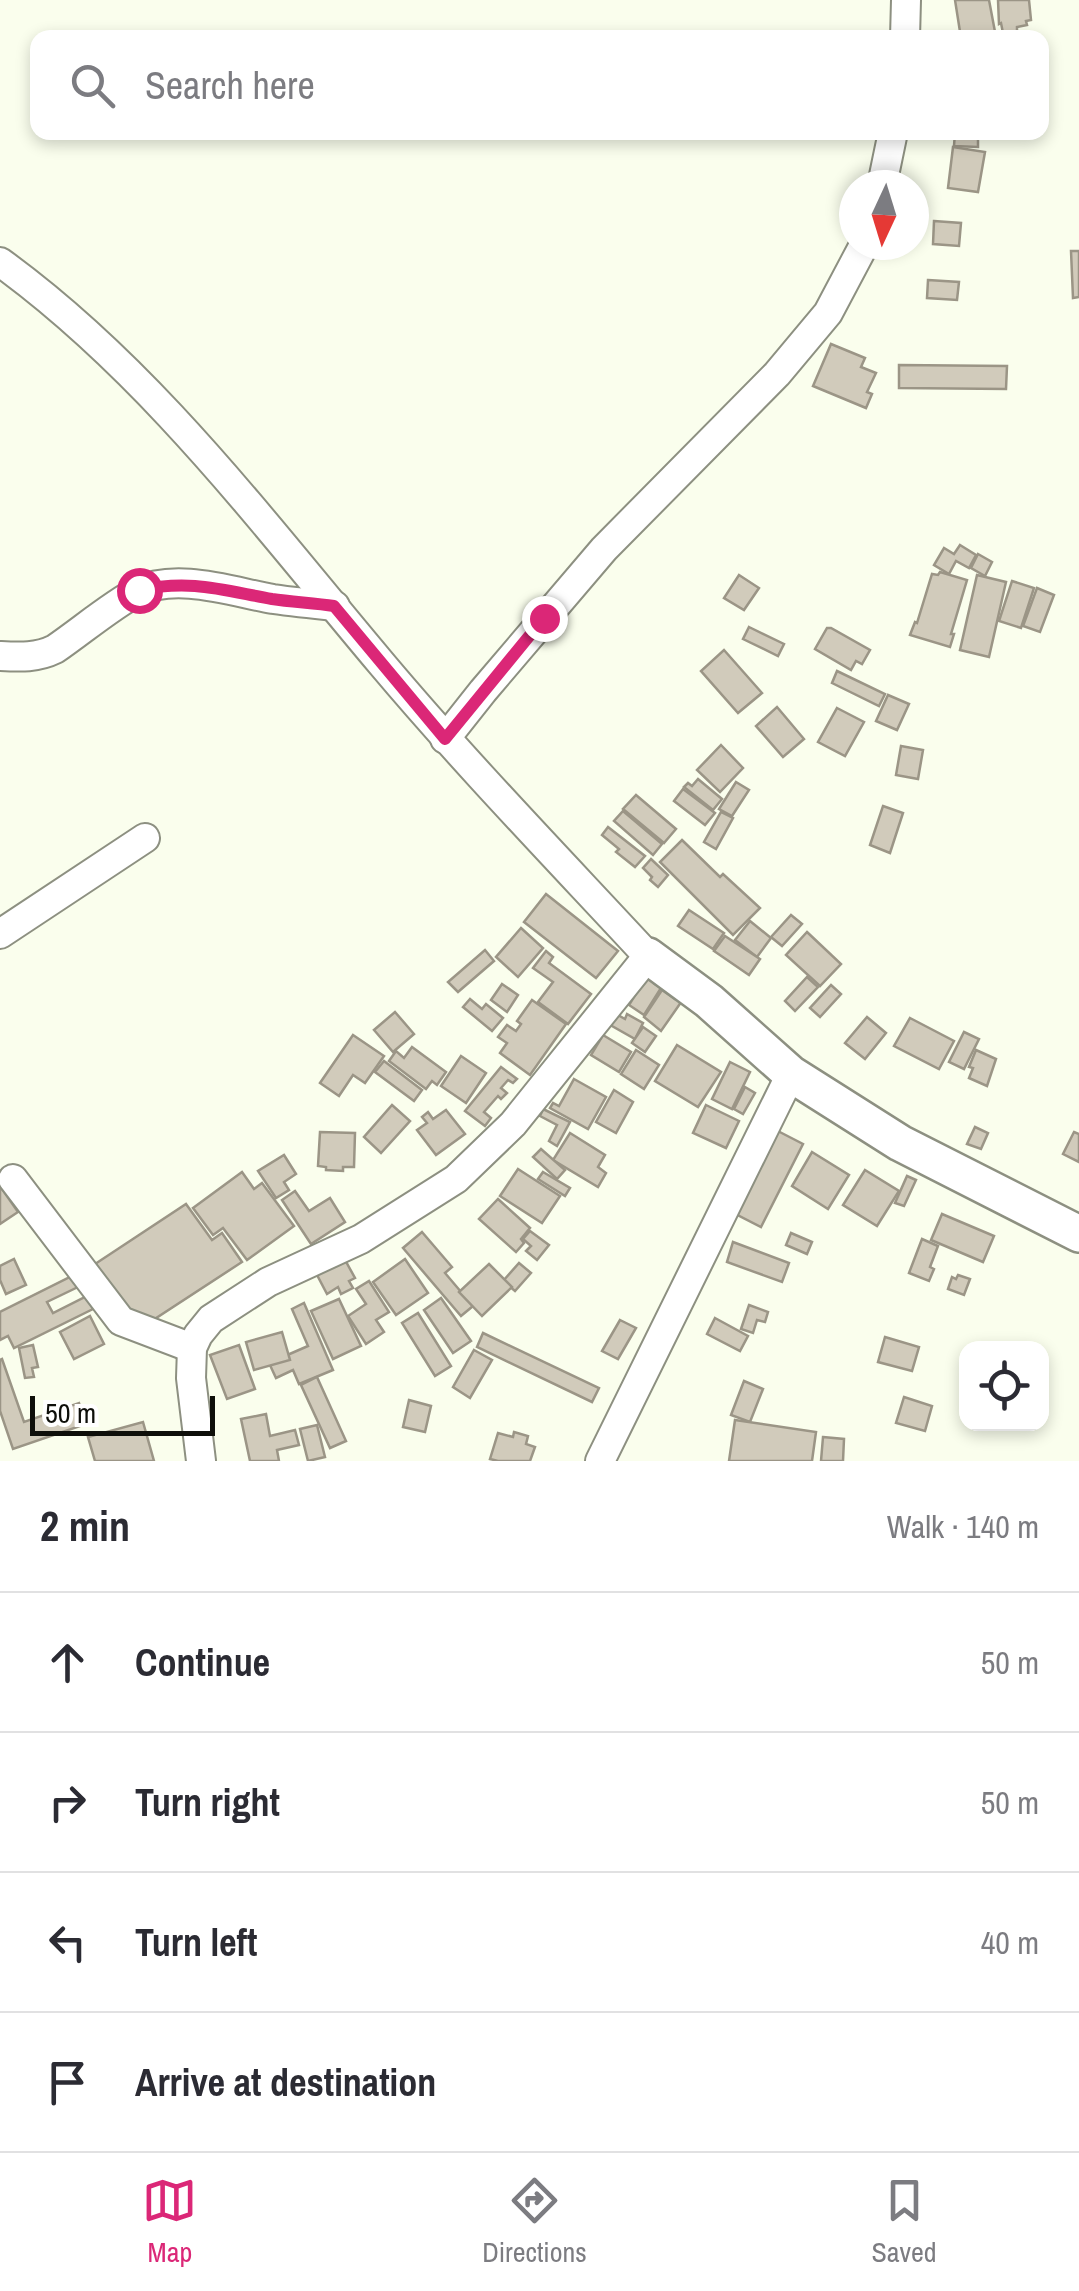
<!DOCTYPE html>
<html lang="en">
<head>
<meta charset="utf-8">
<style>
	:root { --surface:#fff; --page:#f7f7f7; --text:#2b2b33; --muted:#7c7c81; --line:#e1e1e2; --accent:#db2777 }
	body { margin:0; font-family:"Archivo Narrow",sans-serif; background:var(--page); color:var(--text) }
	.controls { position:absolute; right:30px; bottom:30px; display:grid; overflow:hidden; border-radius:20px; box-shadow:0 5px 15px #0003 }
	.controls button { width:90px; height:90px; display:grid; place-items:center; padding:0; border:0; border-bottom:2px solid var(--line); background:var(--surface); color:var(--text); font:50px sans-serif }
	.compass { position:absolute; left:839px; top:170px; width:90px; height:90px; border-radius:50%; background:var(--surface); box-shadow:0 5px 15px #0003; rotate:184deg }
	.scale { position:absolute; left:30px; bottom:25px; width:185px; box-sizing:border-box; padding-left:10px; border:5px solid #0e0f0a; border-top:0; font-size:28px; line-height:35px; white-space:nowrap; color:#0e0f0a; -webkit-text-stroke:8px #fff; paint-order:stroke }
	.stop { position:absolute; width:30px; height:30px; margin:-22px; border:8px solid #db2777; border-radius:50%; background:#fff }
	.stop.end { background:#db2777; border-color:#fff; box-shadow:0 2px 10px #0008 }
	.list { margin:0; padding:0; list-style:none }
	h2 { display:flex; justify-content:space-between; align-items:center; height:130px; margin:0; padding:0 40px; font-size:42px }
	h2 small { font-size:32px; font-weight:400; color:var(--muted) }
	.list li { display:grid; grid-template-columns:65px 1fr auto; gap:30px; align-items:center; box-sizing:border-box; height:140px; padding:0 40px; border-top:2px solid var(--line) }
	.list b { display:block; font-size:38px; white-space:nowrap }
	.list em { font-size:32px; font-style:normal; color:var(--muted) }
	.icon { flex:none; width:55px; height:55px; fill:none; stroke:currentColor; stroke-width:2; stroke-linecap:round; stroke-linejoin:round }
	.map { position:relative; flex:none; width:1079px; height:1461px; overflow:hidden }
	.search { position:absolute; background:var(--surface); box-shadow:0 5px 15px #0003; left:30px; right:30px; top:30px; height:110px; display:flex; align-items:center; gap:25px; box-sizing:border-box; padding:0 35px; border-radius:20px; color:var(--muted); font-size:38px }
	.sheet { height:690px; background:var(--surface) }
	nav { display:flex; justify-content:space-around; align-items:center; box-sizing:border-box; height:140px; border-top:2px solid var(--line); background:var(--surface); font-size:28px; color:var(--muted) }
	nav a { display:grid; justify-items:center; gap:5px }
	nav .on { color:var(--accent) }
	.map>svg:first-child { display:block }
	.building { fill:#d1cbbb; stroke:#9b9586; stroke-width:2.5 }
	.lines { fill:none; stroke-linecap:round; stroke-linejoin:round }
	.minor-casing { stroke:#8d9081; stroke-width:32 }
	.tertiary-casing { stroke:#8d9081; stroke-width:40 }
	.minor { stroke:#fff; stroke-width:28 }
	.tertiary { stroke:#fff; stroke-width:35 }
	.route { stroke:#db2777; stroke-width:12 }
</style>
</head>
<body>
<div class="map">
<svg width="1079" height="1461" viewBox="0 0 1079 1461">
	<rect width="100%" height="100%" fill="#fafeed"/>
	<g class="building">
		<path d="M955 0H989L996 37 961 38Z"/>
		<path d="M998 0H1029L1031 20 1026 21 1027 25 1017 27V31L1003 33 1001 23 999 24Z"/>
		<path d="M955 132H978V147L954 146Z"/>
		<path d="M953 147 985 152 978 192 948 188Z"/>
		<path d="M934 221 961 223 959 246 933 244Z"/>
		<path d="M1071 251H1079V297L1073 298Z"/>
		<path d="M928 280 959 282 957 300 927 298Z"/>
		<path d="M831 344 865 358 861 367 876 373 867 392 872 394 866 408 813 386Z"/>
		<path d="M899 365 1007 366 1006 389 899 388Z"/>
		<path d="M960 545 976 555 969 568 956 561 949 574 934 565 944 548 954 554Z"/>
		<path d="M978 554 992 562 985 576 971 568Z"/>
		<path d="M940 572 967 580 951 634H954L950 647 910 635 915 622 917 623 932 574 938 575Z"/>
		<path d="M739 575 759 588 744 610 724 598Z"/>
		<path d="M977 575 1006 582 989 657 960 650Z"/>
		<path d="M1012 581 1034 588 1021 628 999 621Z"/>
		<path d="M1037 588 1054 595 1040 632 1023 626Z"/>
		<path d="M749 627 784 644 778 656 743 639Z"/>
		<path d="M827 628H831L870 650 862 664 856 661 851 670 815 649Z"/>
		<path d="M724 650 762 693 738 713 701 671Z"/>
		<path d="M837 671 885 694 879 706 832 683Z"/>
		<path d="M888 695 909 704 897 730 876 721Z"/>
		<path d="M777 707 804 739 783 757 756 726Z"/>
		<path d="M837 708 864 722 845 756 818 742Z"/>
		<path d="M721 745 743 768 720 792 697 770Z"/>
		<path d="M901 746 923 750 918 779 896 775Z"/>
		<path d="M698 779 722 799 713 810 684 787 688 783 692 786Z"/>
		<path d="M736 782 749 790 732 816 719 809Z"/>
		<path d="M683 789 715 813 705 825 674 801Z"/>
		<path d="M636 795 676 829 664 843 623 809Z"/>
		<path d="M883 806 903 813 890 853 870 845Z"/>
		<path d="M623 811 662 844 653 855 614 821Z"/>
		<path d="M721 812 733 818 716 849 704 842Z"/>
		<path d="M608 827 645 856 635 867 616 852 619 849 602 835Z"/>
		<path d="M682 840 720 877 723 874 760 908 733 935 660 862Z"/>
		<path d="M651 859 668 875 658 887 650 880 652 877 643 868Z"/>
		<path d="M546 894 618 951 596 978 524 922Z"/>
		<path d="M689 910 724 933 713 949 678 926Z"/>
		<path d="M791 915 802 924 782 946 771 937Z"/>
		<path d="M750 921 771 938 757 957 735 940Z"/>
		<path d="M521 928 543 948 518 977 496 957Z"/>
		<path d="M807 932 841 964 820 986 786 955Z"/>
		<path d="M725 936 760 959 749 975 714 951Z"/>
		<path d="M485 950 494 961 458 992 448 982Z"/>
		<path d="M546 951 553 957 549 963 591 994 568 1024 538 1002 553 982 533 968Z"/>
		<path d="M648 974 658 979 655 984 661 988 644 1015 629 1005Z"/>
		<path d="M807 977 818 987 795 1011 785 1001Z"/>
		<path d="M502 984 518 995 507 1012 491 1000Z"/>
		<path d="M831 985 841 994 820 1017 810 1008Z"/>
		<path d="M662 990 675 999 679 994 684 998 661 1031 644 1017Z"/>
		<path d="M470 999 482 1009 486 1004 503 1018 492 1031 463 1007Z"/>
		<path d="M532 1000 566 1024 530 1075 500 1053 507 1043 498 1037 507 1025 516 1031 521 1024 517 1021Z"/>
		<path d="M611 1011 625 1019 627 1014 643 1023 635 1039 605 1022Z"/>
		<path d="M395 1012 414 1034 393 1052 374 1030Z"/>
		<path d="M867 1017 886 1033 865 1059 845 1043Z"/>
		<path d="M910 1018 954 1041 939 1069 894 1046Z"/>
		<path d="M643 1027 656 1036 645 1052 632 1043Z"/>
		<path d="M964 1032 979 1039 964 1069 949 1062Z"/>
		<path d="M353 1035 384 1056 365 1083 353 1075 339 1096 320 1083Z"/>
		<path d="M603 1035 631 1052 619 1072 591 1055Z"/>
		<path d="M677 1045 721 1072 698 1107 655 1081Z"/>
		<path d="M412 1047 446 1072 437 1085 432 1081 426 1089 389 1061 396 1051 404 1058Z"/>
		<path d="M636 1050 659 1065 644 1089 621 1074Z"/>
		<path d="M976 1050 996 1059 987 1086 969 1078 973 1068 969 1067Z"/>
		<path d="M461 1056 486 1073 466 1103 441 1086Z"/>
		<path d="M384 1061 422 1090 414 1101 375 1072Z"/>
		<path d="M730 1062 750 1072 732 1109 712 1099Z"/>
		<path d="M501 1067 517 1079 513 1083 508 1080 501 1088 507 1093 501 1099 498 1096 484 1112 491 1118 485 1126 465 1111Z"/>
		<path d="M574 1079 606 1097 588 1129 550 1108 553 1103 559 1106Z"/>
		<path d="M745 1087 755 1093 743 1114 734 1109Z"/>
		<path d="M614 1090 633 1102 616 1133 596 1122Z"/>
		<path d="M392 1105 410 1121 381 1153 364 1137Z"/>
		<path d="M706 1105 739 1121 726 1148 693 1133Z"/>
		<path d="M543 1109 570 1122 557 1146 549 1141 557 1125 540 1116Z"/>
		<path d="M446 1110 465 1134 436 1155 417 1130 427 1123 422 1117 428 1112 433 1119Z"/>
		<path d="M975 1127 988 1133 981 1149 967 1144Z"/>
		<path d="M772 1128 803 1144 761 1227 720 1206Z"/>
		<path d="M320 1132 355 1133 354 1167H343V1171L326 1170V1167L318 1166Z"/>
		<path d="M1074 1132 1079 1134V1162L1063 1154Z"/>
		<path d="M570 1133 605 1155 598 1167 606 1173 598 1187 553 1160Z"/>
		<path d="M541 1149 565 1170 557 1179 533 1157Z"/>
		<path d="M812 1152 849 1175 828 1209 792 1186Z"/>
		<path d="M284 1155 296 1174 284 1182 289 1190 276 1198 258 1171Z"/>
		<path d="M518 1169 560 1196 542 1223 500 1196Z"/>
		<path d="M865 1170 899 1191 877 1226 843 1205Z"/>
		<path d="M242 1172 254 1189 262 1183 294 1226 247 1260 223 1228 213 1235 193 1208Z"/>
		<path d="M543 1172 570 1188 565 1196 538 1179Z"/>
		<path d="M907 1176 916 1180 904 1206 895 1203Z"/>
		<path d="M0 1186 18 1212 0 1224Z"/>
		<path d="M295 1191 309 1211 330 1198 345 1222 311 1244 282 1200Z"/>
		<path d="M498 1199 530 1228 521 1239 524 1243 516 1252 479 1219Z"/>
		<path d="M186 1204 212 1240 222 1233 242 1262 150 1322 120 1307 92 1266Z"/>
		<path d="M942 1214 994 1236 983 1262 931 1240Z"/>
		<path d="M530 1231 549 1245 537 1260 526 1251 531 1246 523 1239Z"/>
		<path d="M422 1232 452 1267 445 1273 473 1306 461 1316 403 1248Z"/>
		<path d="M791 1233 812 1242 807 1254 786 1245Z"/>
		<path d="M922 1239 938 1246 930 1267 934 1269 929 1281 909 1273Z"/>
		<path d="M733 1242 789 1263 782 1282 727 1262Z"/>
		<path d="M344 1258 355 1278 349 1281 353 1288 341 1294 338 1287 327 1294 316 1273Z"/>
		<path d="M14 1259 26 1285 6 1294 0 1280V1266Z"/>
		<path d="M405 1259 428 1293 396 1315 373 1282Z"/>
		<path d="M519 1263 531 1273 515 1291 503 1281Z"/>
		<path d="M489 1264 512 1287 482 1316 459 1292Z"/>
		<path d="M74 1275 80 1286 47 1302 53 1313 87 1296 93 1309 14 1348 8 1336 0 1340V1312Z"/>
		<path d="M958 1275 970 1279 964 1295 948 1289 952 1277 956 1279Z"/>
		<path d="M369 1281 389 1312 376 1320 384 1332 366 1344 348 1316 366 1304 356 1289Z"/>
		<path d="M441 1298 471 1341 453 1353 424 1310Z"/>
		<path d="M339 1299 361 1346 333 1359 311 1311Z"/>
		<path d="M304 1303 333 1370 299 1384 293 1370 276 1378 269 1363 308 1346 292 1309Z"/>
		<path d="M749 1305 768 1312 765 1322 757 1320 753 1333 741 1329Z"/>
		<path d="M418 1313 451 1366 435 1376 402 1323Z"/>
		<path d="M90 1316 104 1344 74 1359 60 1332Z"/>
		<path d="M715 1318 748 1336 740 1351 707 1334Z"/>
		<path d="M620 1320 636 1328 618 1359 602 1351Z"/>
		<path d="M282 1332 290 1360 254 1370 246 1342Z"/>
		<path d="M483 1333 599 1388 592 1402 477 1347Z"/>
		<path d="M885 1337 919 1347 912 1371 878 1362Z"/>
		<path d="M33 1345 38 1367 32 1368 34 1377 25 1378 19 1348Z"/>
		<path d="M239 1345 255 1389 227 1399 210 1355Z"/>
		<path d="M474 1350 492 1360 470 1398 453 1387Z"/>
		<path d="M2 1359 24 1422 79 1403 86 1424 13 1449 0 1411V1360Z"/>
		<path d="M317 1377 346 1441 330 1448 301 1385Z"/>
		<path d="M744 1381 763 1389 750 1422 731 1415Z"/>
		<path d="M904 1397 932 1406 925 1431 896 1423Z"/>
		<path d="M409 1400 431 1406 425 1432 403 1427Z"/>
		<path d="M266 1414 270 1436 295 1430 299 1445 277 1450 279 1461H250L241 1419Z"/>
		<path d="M735 1420 816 1432 812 1461H729Z"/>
		<path d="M143 1422 154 1461H95L88 1437Z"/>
		<path d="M317 1425 325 1457 308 1461 300 1429Z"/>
		<path d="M514 1432 528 1436 526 1444 535 1447 530 1461H498L490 1459 498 1433 513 1437Z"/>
		<path d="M823 1437 844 1439 843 1461H821Z"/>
	</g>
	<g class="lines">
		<defs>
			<g id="minor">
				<path d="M905 38 906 0"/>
				<path d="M882 185 893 132"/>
				<path d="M0 262C149 370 263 523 381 663 466 764 558 859 648 956L513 1124 456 1179 361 1239 268 1282 211 1319 198 1335 192 1348 191 1378 201 1461"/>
				<path d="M0 656C20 657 37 658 55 649 80 632 112 605 137 592 176 572 233 592 273 599 294 602 314 604 335 606"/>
				<path d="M445 739 483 691 604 549 777 374 828 313 864 245"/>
				<path d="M0 934 145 838"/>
				<path d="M13 1179 121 1321 192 1348"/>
				<path d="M600 1461 791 1074"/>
			</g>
			<path id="tertiary" d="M648 956 709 1001 791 1074 900 1143 1079 1234"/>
		</defs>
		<use href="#minor" class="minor-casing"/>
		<use href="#tertiary" class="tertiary-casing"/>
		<use href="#minor" class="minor"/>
		<use href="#tertiary" class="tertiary"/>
	</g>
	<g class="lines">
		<path class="route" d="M139 590C191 579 222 590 272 599 292 602 314 603 334 606L445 739 544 618"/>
	</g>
</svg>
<div class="controls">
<button><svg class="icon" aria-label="locate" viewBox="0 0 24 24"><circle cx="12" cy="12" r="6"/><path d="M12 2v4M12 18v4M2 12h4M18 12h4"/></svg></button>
</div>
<svg class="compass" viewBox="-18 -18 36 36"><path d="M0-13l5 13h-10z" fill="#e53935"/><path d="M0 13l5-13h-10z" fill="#7c7c81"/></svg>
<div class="scale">50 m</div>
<div class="stop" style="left:139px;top:590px"></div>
<div class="stop end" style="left:544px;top:618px"></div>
<div class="search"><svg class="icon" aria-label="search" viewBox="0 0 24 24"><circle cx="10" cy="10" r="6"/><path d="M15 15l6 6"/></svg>Search here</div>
</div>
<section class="sheet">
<h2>2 min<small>Walk · 140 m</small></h2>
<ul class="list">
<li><svg class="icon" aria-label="ahead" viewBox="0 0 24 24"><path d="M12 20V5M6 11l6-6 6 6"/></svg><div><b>Continue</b></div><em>50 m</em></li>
<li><svg class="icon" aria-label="right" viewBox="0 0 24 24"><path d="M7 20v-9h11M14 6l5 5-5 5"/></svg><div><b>Turn right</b></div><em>50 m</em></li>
<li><svg class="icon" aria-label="left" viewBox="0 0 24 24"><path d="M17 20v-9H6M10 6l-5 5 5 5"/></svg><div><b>Turn left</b></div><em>40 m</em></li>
<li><svg class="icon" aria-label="arrive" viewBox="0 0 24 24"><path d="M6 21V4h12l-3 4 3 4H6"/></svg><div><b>Arrive at destination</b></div></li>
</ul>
</section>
<nav>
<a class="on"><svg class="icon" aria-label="map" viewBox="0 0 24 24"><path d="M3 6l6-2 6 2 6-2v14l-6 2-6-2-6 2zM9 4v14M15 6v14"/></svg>Map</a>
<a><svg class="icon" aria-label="directions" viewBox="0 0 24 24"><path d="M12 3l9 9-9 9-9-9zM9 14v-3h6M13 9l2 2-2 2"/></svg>Directions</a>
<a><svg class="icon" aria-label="saved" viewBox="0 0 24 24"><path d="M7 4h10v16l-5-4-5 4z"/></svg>Saved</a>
</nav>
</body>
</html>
